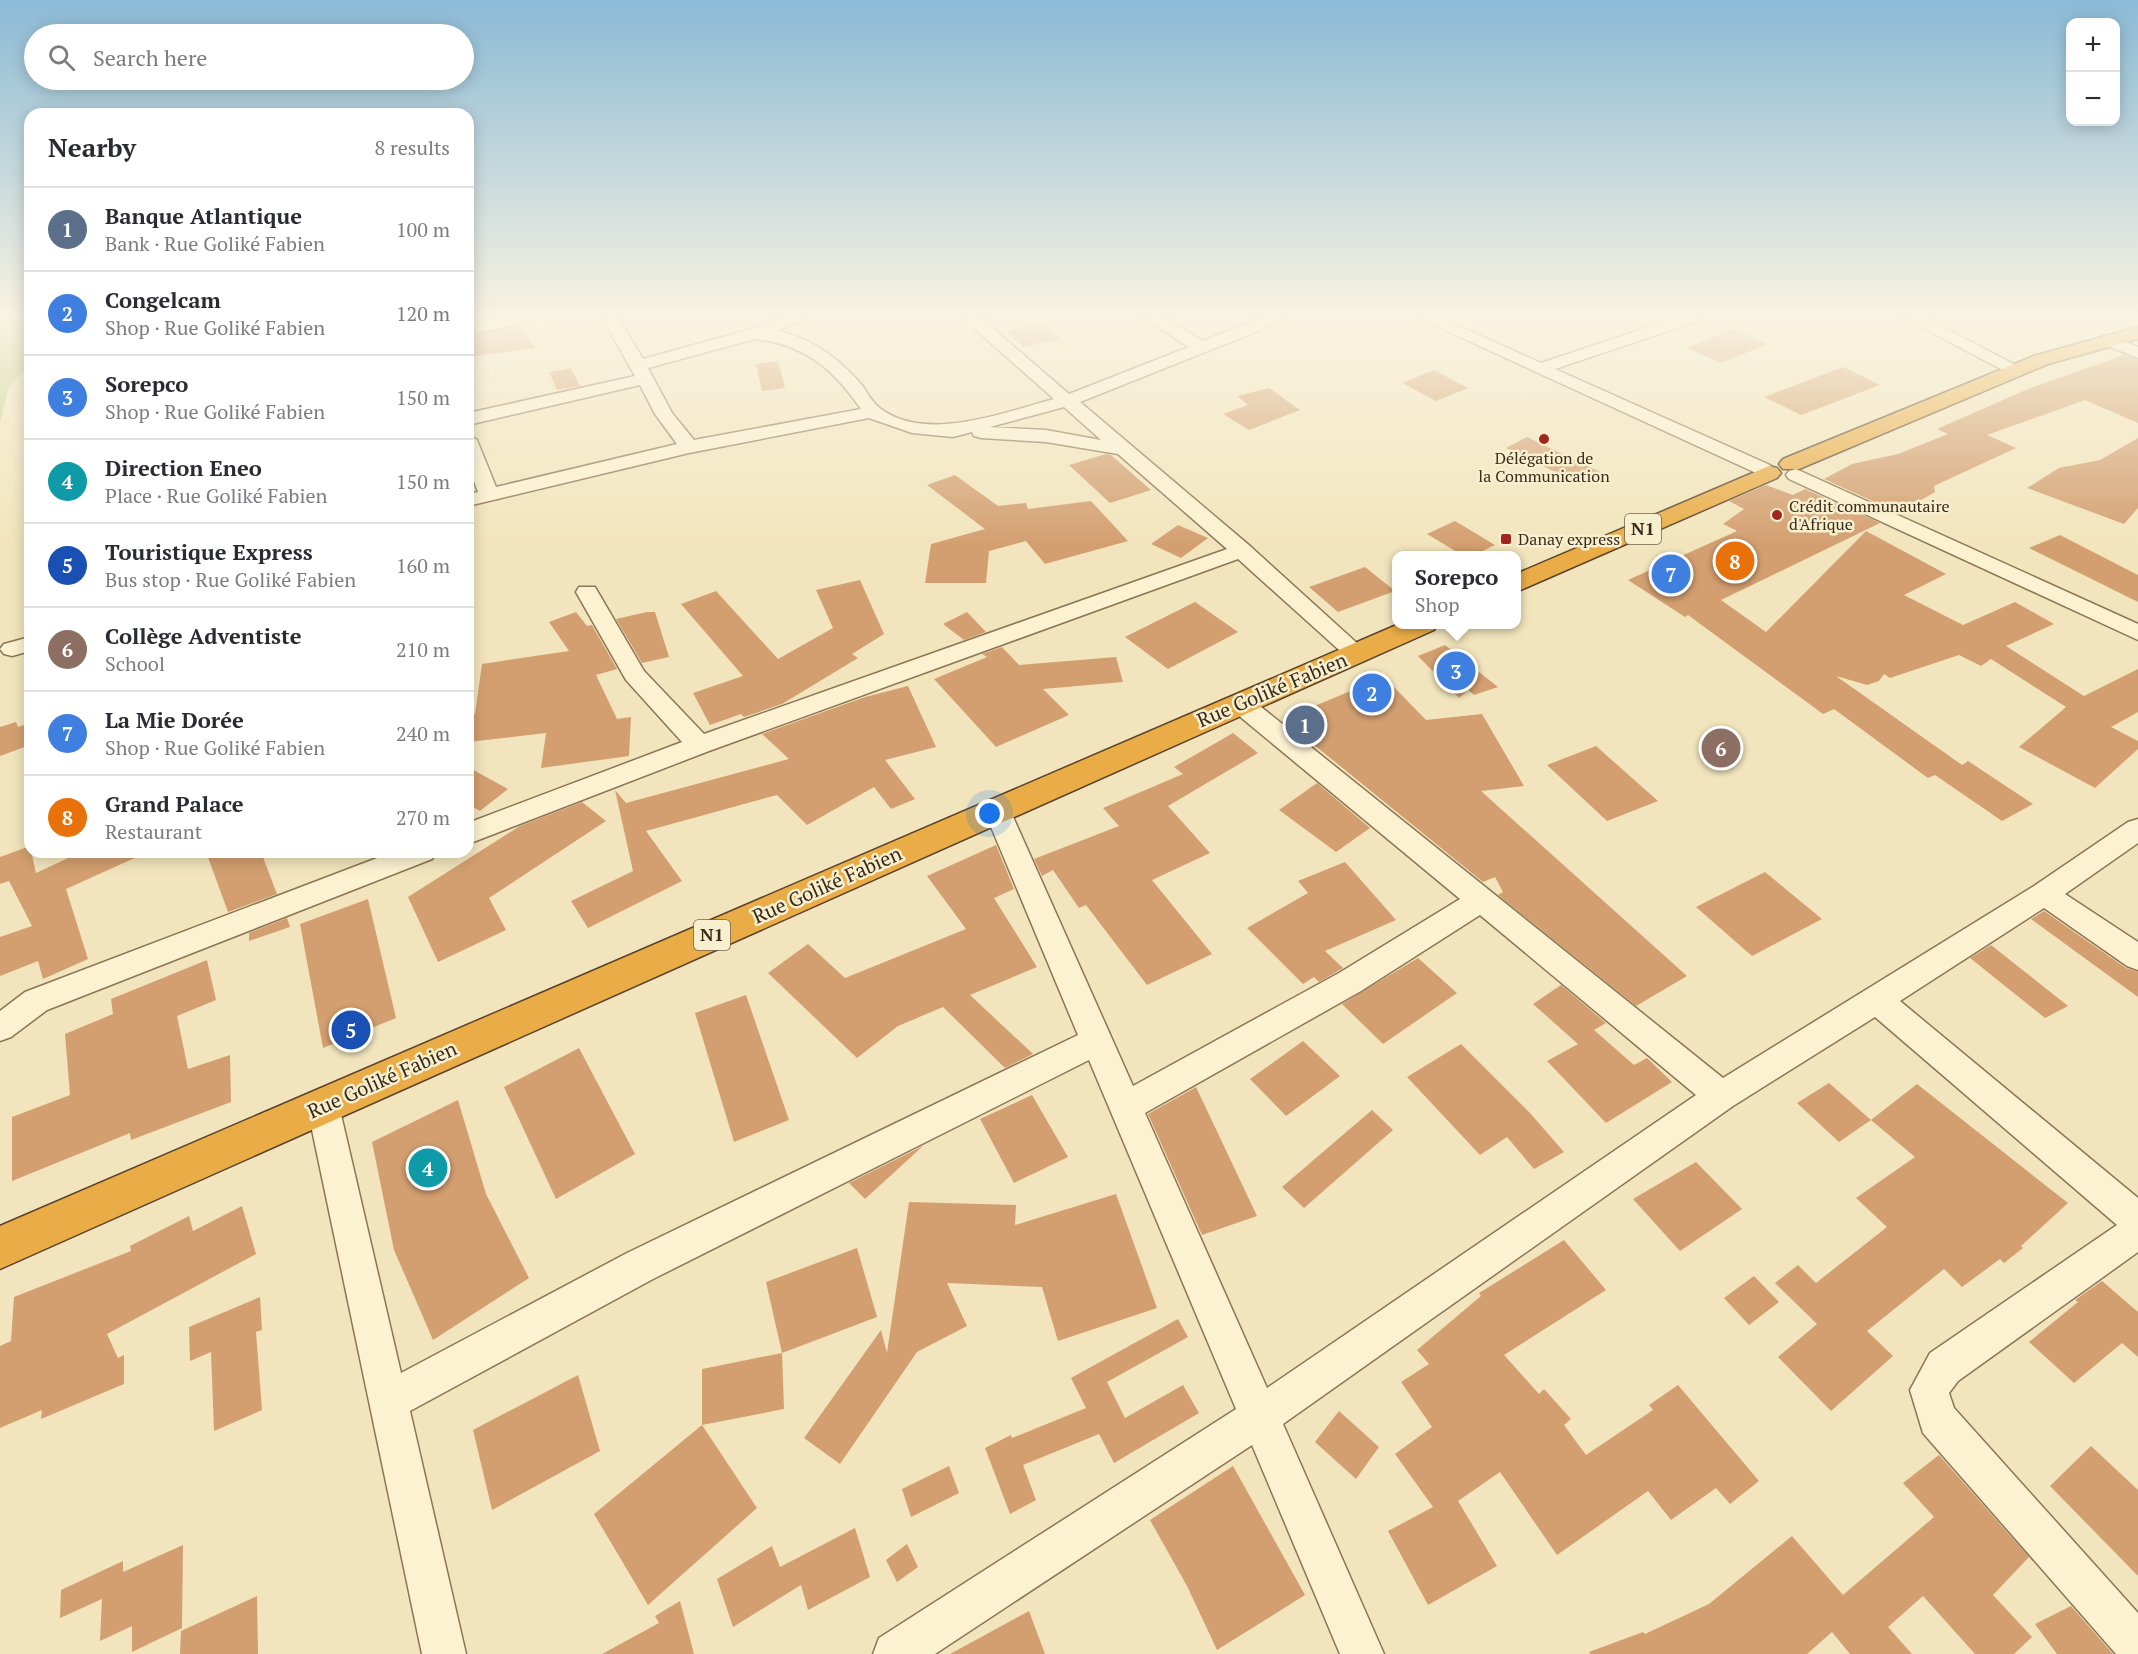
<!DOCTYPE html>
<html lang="en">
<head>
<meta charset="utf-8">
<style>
	:root { --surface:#fff; --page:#f2f2f3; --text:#2b2b33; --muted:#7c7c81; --line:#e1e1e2; --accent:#111827 }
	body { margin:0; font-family:"PT Serif",serif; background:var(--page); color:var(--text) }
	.controls { position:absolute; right:18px; top:18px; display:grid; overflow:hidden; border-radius:12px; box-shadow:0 3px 15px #0003 }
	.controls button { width:54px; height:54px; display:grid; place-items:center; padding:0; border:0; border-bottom:2px solid var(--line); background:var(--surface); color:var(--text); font:30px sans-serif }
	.you { position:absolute; left:990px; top:814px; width:21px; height:21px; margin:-15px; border:4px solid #fff; border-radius:50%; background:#1a73e8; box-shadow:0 0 0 9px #1a73e833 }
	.badge { display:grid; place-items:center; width:39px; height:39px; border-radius:50%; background:var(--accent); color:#fff; font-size:20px; font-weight:700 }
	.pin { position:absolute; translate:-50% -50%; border:3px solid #fff; box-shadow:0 2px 6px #0006 }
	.popup { position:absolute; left:1392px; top:551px; width:129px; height:78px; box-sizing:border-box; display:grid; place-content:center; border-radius:12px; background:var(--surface); filter:drop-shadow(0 2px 4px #0005); font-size:20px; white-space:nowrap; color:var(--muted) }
	.popup b { font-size:22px; color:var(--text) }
	.popup::after { content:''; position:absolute; left:50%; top:100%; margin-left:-12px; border:12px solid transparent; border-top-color:var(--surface) }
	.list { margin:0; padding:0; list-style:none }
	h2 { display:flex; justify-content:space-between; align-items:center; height:78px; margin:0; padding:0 24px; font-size:26px }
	h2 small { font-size:20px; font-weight:400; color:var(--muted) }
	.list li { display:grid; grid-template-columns:39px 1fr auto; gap:18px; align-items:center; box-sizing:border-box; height:84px; padding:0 24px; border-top:2px solid var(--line) }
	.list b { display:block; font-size:22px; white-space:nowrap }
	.list p { margin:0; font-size:20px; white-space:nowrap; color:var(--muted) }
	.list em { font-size:20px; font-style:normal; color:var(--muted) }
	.icon { flex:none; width:33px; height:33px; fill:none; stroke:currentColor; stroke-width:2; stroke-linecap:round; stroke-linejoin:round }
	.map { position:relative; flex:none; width:2138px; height:1654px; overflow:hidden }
	.search { position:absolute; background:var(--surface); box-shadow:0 3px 15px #0003; left:24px; top:24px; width:450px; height:66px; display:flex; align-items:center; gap:15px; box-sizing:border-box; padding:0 21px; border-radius:33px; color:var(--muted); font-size:22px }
	.panel { position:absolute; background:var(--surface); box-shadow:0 3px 15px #0003; left:24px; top:108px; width:450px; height:750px; border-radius:18px }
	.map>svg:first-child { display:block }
	.green { fill:#c5d091 }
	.building { fill:#d39f70 }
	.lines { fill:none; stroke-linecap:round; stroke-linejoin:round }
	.minor-casing { stroke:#8b7555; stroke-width:3 }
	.highway-casing { stroke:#58422a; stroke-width:3 }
	.minor { fill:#fcf2d1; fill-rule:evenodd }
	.highway { fill:#e9ac46; fill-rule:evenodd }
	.poi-dot { fill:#9f2720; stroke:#f8efce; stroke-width:2 }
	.labels { text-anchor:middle; stroke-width:5; stroke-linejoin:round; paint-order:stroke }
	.far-poi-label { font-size:16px; fill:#392b1b; stroke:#f8efce; text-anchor:start }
	.shield { fill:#f8efce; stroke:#726651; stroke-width:1.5 }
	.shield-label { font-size:18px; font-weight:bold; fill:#392b1b }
	.street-label { font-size:20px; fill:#392b1b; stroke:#f8efce }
</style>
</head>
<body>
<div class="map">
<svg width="2138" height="1654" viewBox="0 0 2138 1654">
	<rect width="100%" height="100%" fill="#f2e5bd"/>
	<path class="green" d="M0 314H30V363L9 387 0 422Z"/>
	<g class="building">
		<path d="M1043 323 1061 339 1023 347 1006 331Z"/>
		<path d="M522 326 535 348 474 356 468 336Z"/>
		<path d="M1734 329 1768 344 1721 363 1687 348Z"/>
		<path d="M2124 355 2138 360V423L2085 400 1987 435 2016 448 1934 486 1935 492 1899 513 1824 479 1852 464 1898 454 1948 434 1937 429 2028 389Z"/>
		<path d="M778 361 785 388 762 391 756 364Z"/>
		<path d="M1843 367 1880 385 1801 415 1764 397Z"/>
		<path d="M571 368 580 386 557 390 549 372Z"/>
		<path d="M1434 370 1468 388 1436 401 1402 383Z"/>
		<path d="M1269 388 1300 410 1249 430 1223 414 1248 405 1237 396Z"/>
		<path d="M1527 437 1604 474 1582 485 1506 448Z"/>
		<path d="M2138 438V508L2124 524 2027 488 2059 468 2100 460Z"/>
		<path d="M1106 454 1111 455 1151 490 1110 503 1069 465Z"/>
		<path d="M955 475 998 506 1026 503 1028 509 1091 501 1128 541 1045 564 1026 541 989 551 986 583H925L931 544 985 529 927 485Z"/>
		<path d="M1766 485 1793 495 1805 489 1880 523 1721 600 1766 632 1866 531 1946 574 1904 595 1963 625 2015 602 2054 624 2006 646 2084 696 2138 669V712L2111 727 2138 741V749L2095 788 2019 747 2066 707 1991 659 1981 666 1959 655 1890 678 1884 674 1879 681 1867 685 1836 676 1962 765 1968 761 2033 804 2002 821 1935 775 1928 778 1834 709 1823 714 1688 615 1685 617 1628 580 1737 531 1723 524 1744 509 1729 501Z"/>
		<path d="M1455 521 1495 545 1474 555H1462L1427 534Z"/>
		<path d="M1178 525 1208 538 1181 558 1151 544Z"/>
		<path d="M2060 535 2138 575V602L2029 548Z"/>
		<path d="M1365 567 1395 591 1338 612 1309 587Z"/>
		<path d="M860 580 884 634 852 654 858 658 782 704 744 717 741 714 710 725 693 693 743 676 681 604 716 591 778 659 833 628 816 590Z"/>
		<path d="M1195 602 1238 632 1168 669 1125 637Z"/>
		<path d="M576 612 587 626 592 625 617 669 596 675 617 719 631 717 629 756 541 768 546 733 468 742V715L475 714 482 664 569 651 549 622Z"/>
		<path d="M647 612H655L669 657 642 663 616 619Z"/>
		<path d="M967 612 986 632 964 640 943 624Z"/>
		<path d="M1445 645 1498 687 1474 695 1468 690 1459 698 1418 656Z"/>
		<path d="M1002 647 1019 665 1116 657 1123 682 1043 689 1069 715 996 747 934 679 987 657 982 654Z"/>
		<path d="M1384 677 1426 720 1482 714 1524 786 1481 791 1687 976 1636 1006 1498 895 1503 892 1495 877 1483 882 1292 727 1317 705Z"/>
		<path d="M908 686 936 747 885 760 915 799 891 809 874 787 807 825 777 795 646 831 682 881 588 928 571 901 633 871 615 790 626 803 789 759 762 734 865 697Z"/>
		<path d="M16 722 18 727 30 723V745L0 756V727Z"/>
		<path d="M1233 733 1258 753 1168 806 1210 853 1152 880 1212 954 1147 985 1086 905 1079 908 1053 870 1042 876 1034 859 1119 826 1103 808 1183 774 1174 767Z"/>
		<path d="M1596 746 1658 801 1607 821 1547 765Z"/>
		<path d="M468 767 508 789 480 811 468 804Z"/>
		<path d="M1317 783 1370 828 1336 852 1279 810Z"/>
		<path d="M582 802 606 821 489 898 506 930 438 962 408 897 520 826Z"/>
		<path d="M996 845 1014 889 994 898 1037 967 970 995 1033 1054 1005 1068 943 1007 898 1026 857 1058 768 973 808 944 845 978 966 929 927 876Z"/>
		<path d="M30 846 36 873 81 852H148L66 889 88 959 43 979 38 961 0 976V937L32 926 9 881 0 884V857Z"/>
		<path d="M206 852H261L277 894 228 912Z"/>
		<path d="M1345 862 1396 920 1325 951 1343 968 1319 982 1314 977 1303 984 1247 928 1308 893 1298 881Z"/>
		<path d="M1765 872 1822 919 1752 956 1696 907Z"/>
		<path d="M368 899 396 1018 323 1048 300 924Z"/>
		<path d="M2044 911 2126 968 2138 972V997L2031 919Z"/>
		<path d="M287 918 290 927 249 941V933Z"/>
		<path d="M1991 945 2068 1006 2045 1018 1970 958Z"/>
		<path d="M1418 958 1457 993 1383 1044 1342 1004Z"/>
		<path d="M207 960 216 1000 177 1016 188 1069 230 1055 231 1102 131 1140 130 1133 12 1181V1117L70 1095 65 1034 113 1014 111 999Z"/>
		<path d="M1561 985 1606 1023 1594 1030 1634 1065 1647 1058 1672 1082 1606 1123 1547 1061 1578 1044 1533 1004Z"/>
		<path d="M746 995 789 1120 734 1142 695 1013Z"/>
		<path d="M1303 1041 1340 1076 1286 1116 1250 1079Z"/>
		<path d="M1461 1044 1530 1113 1564 1152 1534 1169 1507 1137 1480 1155 1407 1077Z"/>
		<path d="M579 1048 635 1154 556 1199 504 1087Z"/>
		<path d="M1829 1083 1871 1120 1917 1084 2068 1203 2021 1246 2023 1248 2004 1263 2000 1259 1962 1287 1944 1269 1867 1331 1893 1356 1831 1411 1778 1357 1817 1324 1775 1283 1798 1265 1816 1283 1887 1227 1856 1198 1915 1157 1871 1120 1839 1142 1797 1103Z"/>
		<path d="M1196 1087 1257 1216 1202 1235 1148 1114Z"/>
		<path d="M1032 1095 1068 1157 1014 1183 980 1119Z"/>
		<path d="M458 1100 486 1194 529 1278 433 1340 394 1250 372 1142Z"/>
		<path d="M1372 1110 1393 1130 1304 1208 1282 1187Z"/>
		<path d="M923 1146 865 1199 849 1183Z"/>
		<path d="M1696 1162 1742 1209 1680 1251 1633 1199Z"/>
		<path d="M1116 1194 1157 1308 1058 1341 1042 1287 947 1283 967 1326 917 1352 840 1464 804 1438 881 1330 887 1353 909 1202 1016 1205 1015 1225Z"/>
		<path d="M242 1206 256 1254 107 1334 118 1358 124 1355V1384L41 1419 42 1410 0 1428V1346L11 1341 14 1297 131 1251 130 1246 189 1216 193 1231Z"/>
		<path d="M1564 1240 1606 1290 1504 1355 1539 1394 1544 1389 1571 1419 1564 1425 1586 1455 1653 1410 1649 1405 1678 1385 1759 1481 1730 1504 1716 1488 1671 1520 1648 1491 1557 1555 1500 1472 1458 1501 1497 1566 1428 1605 1388 1531 1433 1507 1395 1454 1432 1427 1401 1382 1429 1364 1417 1350 1481 1296 1479 1293Z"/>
		<path d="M857 1248 877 1317 782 1353 766 1282Z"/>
		<path d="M1754 1276 1779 1302 1749 1325 1724 1298Z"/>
		<path d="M2102 1281 2138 1312V1357L2122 1343 2074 1383 2029 1342 2078 1302 2075 1300Z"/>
		<path d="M260 1297 262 1330 256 1332 262 1410 214 1431 211 1352 190 1361 189 1327Z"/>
		<path d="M1178 1319 1188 1337 1107 1382 1125 1418 1183 1385 1199 1413 1114 1463 1099 1434 1023 1465 1036 1500 1010 1514 985 1448 1011 1435 1012 1438 1086 1408 1071 1378Z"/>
		<path d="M782 1353 784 1409 702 1425V1369Z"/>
		<path d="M578 1375 600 1451 492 1510 473 1430Z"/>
		<path d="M1339 1411 1379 1447 1356 1479 1315 1442Z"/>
		<path d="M702 1425 757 1508 648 1605 594 1514Z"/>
		<path d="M2091 1446 2138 1490V1576L2050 1486Z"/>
		<path d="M1939 1455 2029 1557 1993 1595 2032 1637 2014 1654H1975L1923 1596 1888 1627 1912 1654H1850L1832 1632 1807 1654H1590L1589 1652 1643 1632 1645 1634 1709 1604 1792 1536 1843 1595 1934 1517 1903 1483Z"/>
		<path d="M949 1466 959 1493 911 1517 902 1489Z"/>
		<path d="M1233 1466 1305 1595 1217 1650 1187 1586 1150 1520Z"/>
		<path d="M855 1528 870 1577 808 1610 801 1585 733 1627 717 1579 772 1546 780 1567Z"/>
		<path d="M907 1544 918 1567 897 1582 886 1560Z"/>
		<path d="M183 1545 182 1628 132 1652V1626L100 1641 102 1599 60 1618 61 1590 123 1561V1572Z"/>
		<path d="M257 1596 258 1654H180L181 1631Z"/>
		<path d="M680 1601 694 1654H602L659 1623 655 1616Z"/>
		<path d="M2071 1606 2113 1654H2057L2035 1624Z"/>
		<path d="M1029 1611 1045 1654H950Z"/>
	</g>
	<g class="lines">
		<defs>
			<g id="minor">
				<path d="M521 314H557L549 319 468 334V324Z"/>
				<path d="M600 314H616L643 359 748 330 792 314H816L777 331C811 337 839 359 861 384 867 392 873 404 881 409 927 443 1005 412 1054 399L958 314H976L1069 394 1189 347 1138 314H1158L1203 341 1272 314H1295L1293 317 1080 402 1250 546 1369 654 1365 659 1357 661 1349 659 1238 559 709 751 468 844V823L682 742 626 680 576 592 579 587H595L644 671 704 734 1227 549 1118 454 1046 442 981 438 974 436 972 432 953 437 912 433 869 418 689 453 468 506V494L478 492 468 465V434L477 440 496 487 677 444 655 414 640 385 468 425V413L635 376ZM755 339C804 344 833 369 861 409L694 440 672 413 648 368ZM1064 407 1101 440 1046 430 990 427Z"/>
				<path d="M1410 314H1432L1541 363 1687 314H1712L1710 317 1555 369 1770 465 1773 469 1770 473H1756Z"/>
				<path d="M1897 314H1918L2025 370 2022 374H2010Z"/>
				<path d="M2109 335 2138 347V358L2103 344 2101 340 2103 336Z"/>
				<path d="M1796 469 2138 624V640L1789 479 1786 475 1789 471Z"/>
				<path d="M30 637V651L12 656 4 654 0 649 4 644Z"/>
				<path d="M1241 696 1250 698 1723 1078 2034 886 2128 822 2138 819V843L2065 894 2138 942V970L2127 966 2044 908 1900 1001 2138 1198V1252L1958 1381 1949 1393 1954 1408 2138 1613V1654H2116L1923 1433 1910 1390 1930 1353 2117 1225 1875 1017 1733 1106 1283 1424 1384 1654H1340L1252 1445 935 1654H873L879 1638 1236 1409 1089 1060 653 1279 410 1411 466 1654H422L307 1106 311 1096 323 1091 335 1096 339 1106 401 1373 627 1253 1078 1035 984 810 988 803 997 800 1006 803 1010 810 1133 1086 1339 973 1460 899 1232 710 1229 704 1232 698ZM1480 915 1696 1095 1267 1388 1145 1113 1361 991Z"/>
				<path d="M393 852H436L432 859 47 1010 11 1037 0 1041V1011L25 992Z"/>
			</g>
			<g id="highway">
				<path d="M2138 327V339L2048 364 1799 469H1783L1779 464 1783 459 2034 356Z"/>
				<path d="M1769 466 1777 468 1781 473 1777 478 1516 592V574Z"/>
				<path d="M1399 624H1438L1434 630 0 1269V1226Z"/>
			</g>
		</defs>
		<use href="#minor" class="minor-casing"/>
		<use href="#highway" class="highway-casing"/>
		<use href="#minor" class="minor"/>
		<use href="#highway" class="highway"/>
	</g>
	<linearGradient id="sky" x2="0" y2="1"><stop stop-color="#8bbad6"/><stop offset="0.58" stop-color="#f9f3e1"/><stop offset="1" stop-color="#f9f3e1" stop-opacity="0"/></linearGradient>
	<rect width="2138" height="546" fill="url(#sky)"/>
	<g class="poi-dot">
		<circle cx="1544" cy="439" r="6"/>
		<circle cx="1777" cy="515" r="6"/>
		<rect x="1500" y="533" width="12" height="12" rx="3"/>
	</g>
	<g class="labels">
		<g class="far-poi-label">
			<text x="1544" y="464" text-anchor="middle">Délégation de<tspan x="1544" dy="18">la Communication</tspan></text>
			<text x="1789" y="512">Crédit communautaire<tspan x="1789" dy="18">d'Afrique</tspan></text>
			<text x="1518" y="545">Danay express</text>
		</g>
		<g class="shield">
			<rect x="1625" y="514" width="36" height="30" rx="4.5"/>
			<rect x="694" y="920" width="36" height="30" rx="4.5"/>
		</g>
		<g class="shield-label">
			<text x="1643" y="535">N1</text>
			<text x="712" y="941">N1</text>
		</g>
		<g class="street-label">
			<text transform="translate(1272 690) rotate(-23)" y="7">Rue Goliké Fabien</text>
			<text transform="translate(827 885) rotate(-24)" y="7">Rue Goliké Fabien</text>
			<text transform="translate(382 1080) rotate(-24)" y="7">Rue Goliké Fabien</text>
		</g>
	</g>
</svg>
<div class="controls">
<button>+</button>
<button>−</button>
</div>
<div class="you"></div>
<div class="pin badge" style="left:1305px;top:725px;background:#5c6f8a">1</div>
<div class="pin badge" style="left:1372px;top:693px;background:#3f7fe0">2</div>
<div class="pin badge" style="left:1456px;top:671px;background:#3f7fe0">3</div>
<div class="popup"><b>Sorepco</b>Shop</div>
<div class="pin badge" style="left:428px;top:1168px;background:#0f9aa8">4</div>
<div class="pin badge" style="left:351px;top:1030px;background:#1a4fb4">5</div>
<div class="pin badge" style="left:1721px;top:748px;background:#8d6e63">6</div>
<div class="pin badge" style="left:1671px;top:574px;background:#3f7fe0">7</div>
<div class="pin badge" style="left:1735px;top:561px;background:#e8710a">8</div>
<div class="search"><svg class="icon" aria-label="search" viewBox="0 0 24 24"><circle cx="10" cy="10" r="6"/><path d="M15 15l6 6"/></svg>Search here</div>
<section class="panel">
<h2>Nearby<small>8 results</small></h2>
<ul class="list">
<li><span class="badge" style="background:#5c6f8a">1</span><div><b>Banque Atlantique</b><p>Bank · Rue Goliké Fabien</p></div><em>100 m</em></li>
<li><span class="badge" style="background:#3f7fe0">2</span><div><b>Congelcam</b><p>Shop · Rue Goliké Fabien</p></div><em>120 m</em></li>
<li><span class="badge" style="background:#3f7fe0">3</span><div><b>Sorepco</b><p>Shop · Rue Goliké Fabien</p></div><em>150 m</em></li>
<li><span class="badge" style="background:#0f9aa8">4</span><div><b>Direction Eneo</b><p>Place · Rue Goliké Fabien</p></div><em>150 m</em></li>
<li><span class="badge" style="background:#1a4fb4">5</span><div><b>Touristique Express</b><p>Bus stop · Rue Goliké Fabien</p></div><em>160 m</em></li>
<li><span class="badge" style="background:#8d6e63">6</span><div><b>Collège Adventiste</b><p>School</p></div><em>210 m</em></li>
<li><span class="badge" style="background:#3f7fe0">7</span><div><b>La Mie Dorée</b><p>Shop · Rue Goliké Fabien</p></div><em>240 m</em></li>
<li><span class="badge" style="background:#e8710a">8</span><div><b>Grand Palace</b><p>Restaurant</p></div><em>270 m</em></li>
</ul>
</section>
</div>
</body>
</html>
